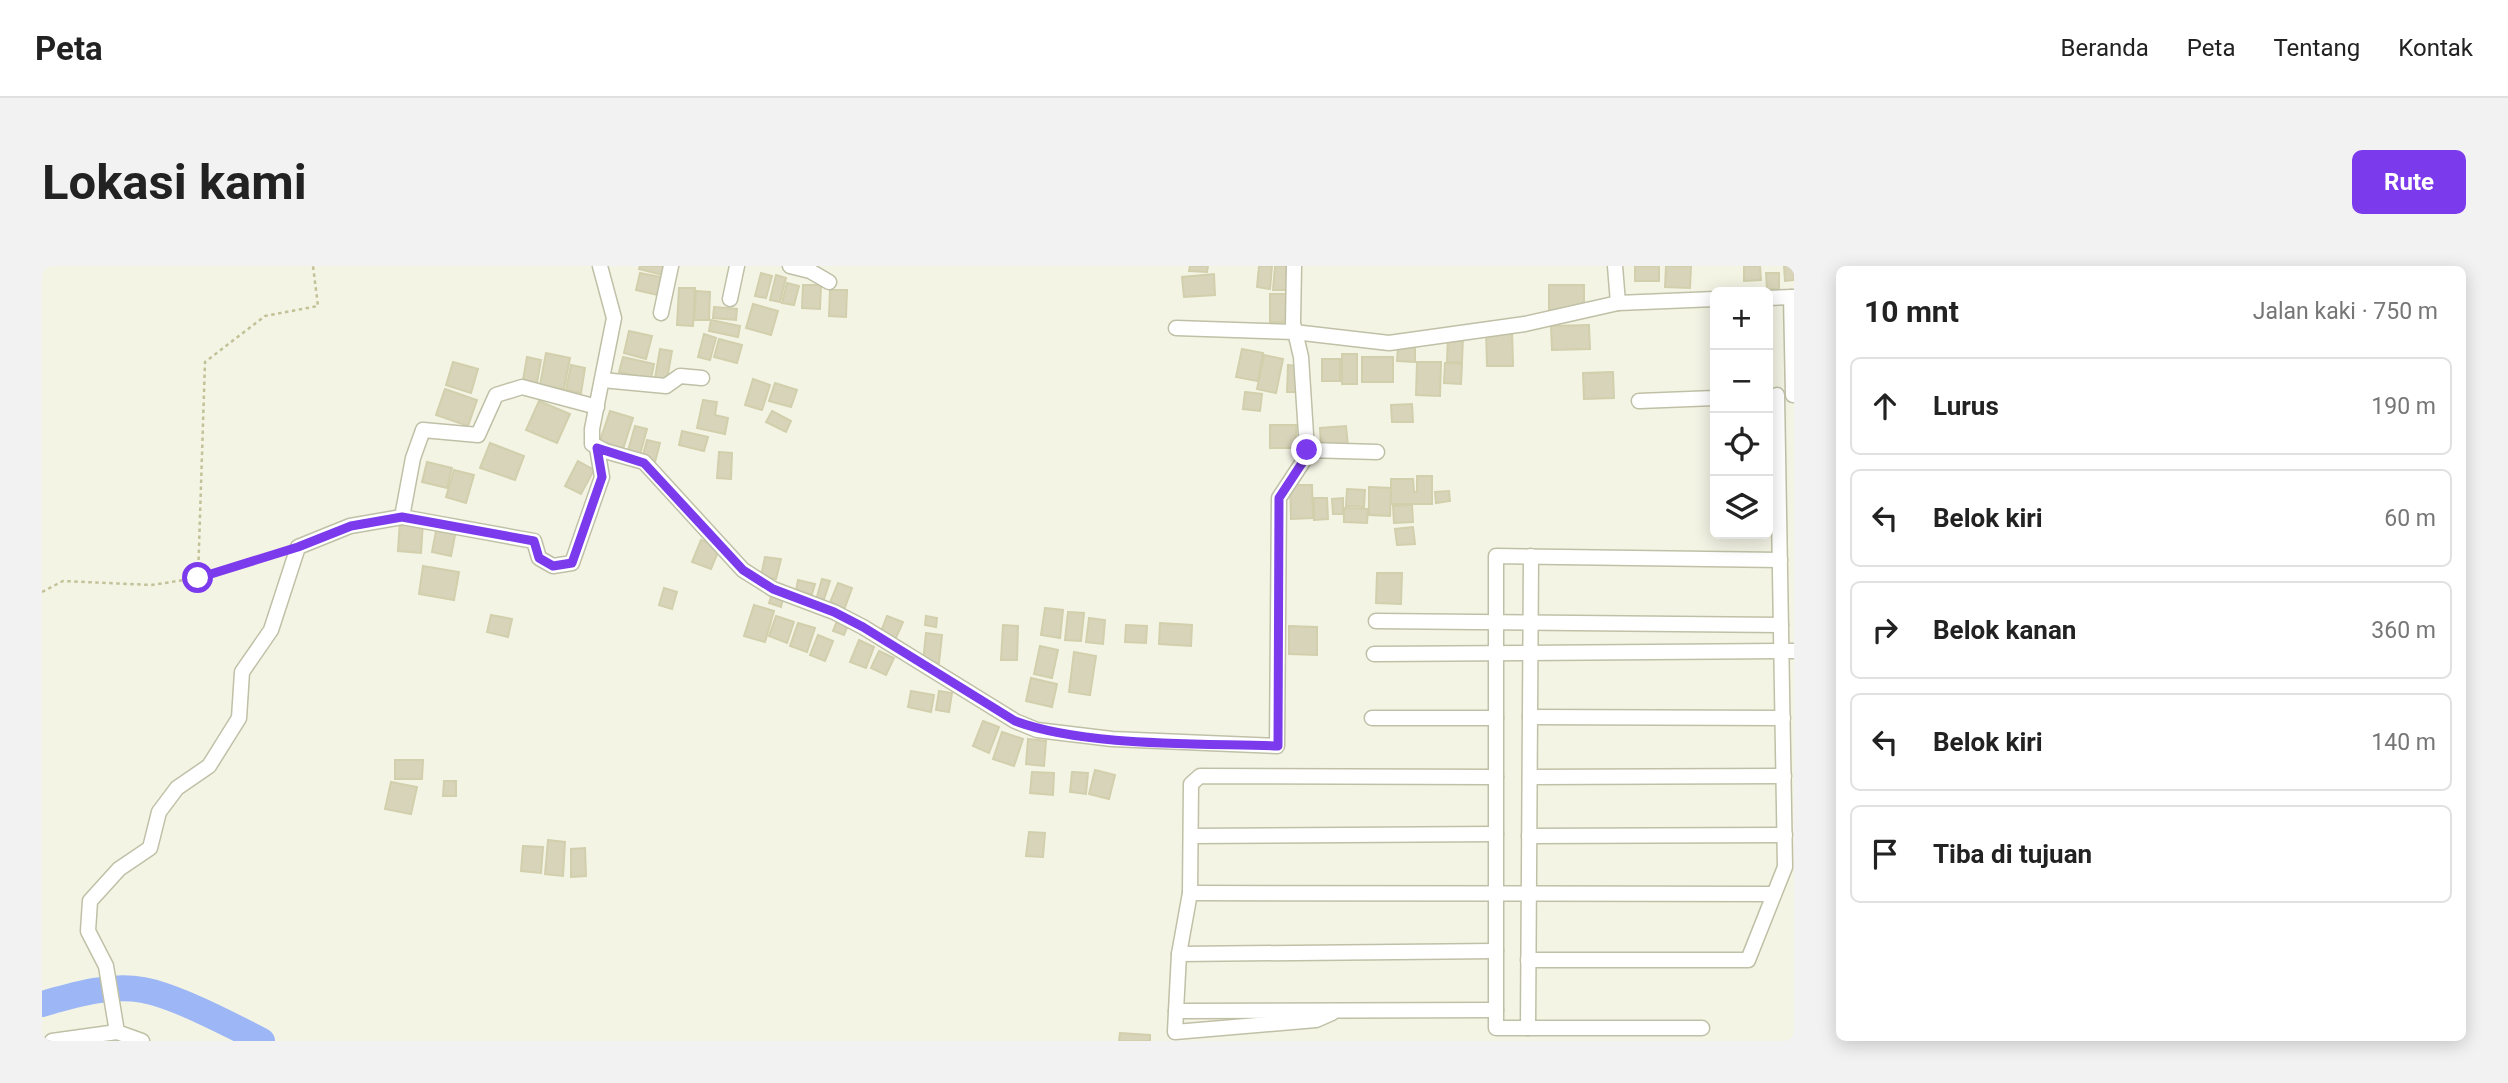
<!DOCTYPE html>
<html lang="id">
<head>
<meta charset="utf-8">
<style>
	:root { --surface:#fff; --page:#f2f2f2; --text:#222; --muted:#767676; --line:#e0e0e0; --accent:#7c3aed }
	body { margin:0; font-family:Roboto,sans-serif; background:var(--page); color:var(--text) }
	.controls { position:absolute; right:21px; top:21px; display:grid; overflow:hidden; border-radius:10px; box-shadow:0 4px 18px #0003 }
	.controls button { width:63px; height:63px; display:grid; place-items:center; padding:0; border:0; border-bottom:2px solid var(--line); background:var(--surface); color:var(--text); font:35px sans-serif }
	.stop { position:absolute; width:21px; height:21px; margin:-16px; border:5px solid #7c3aed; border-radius:50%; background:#fff }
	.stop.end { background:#7c3aed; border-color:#fff; box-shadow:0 2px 7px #0008 }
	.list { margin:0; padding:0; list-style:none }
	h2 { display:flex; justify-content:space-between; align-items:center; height:91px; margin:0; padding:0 28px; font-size:30px }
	h2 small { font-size:23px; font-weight:400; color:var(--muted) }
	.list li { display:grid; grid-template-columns:46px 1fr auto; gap:21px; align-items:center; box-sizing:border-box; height:98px; margin:0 14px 14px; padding:0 14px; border:2px solid var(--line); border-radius:10px }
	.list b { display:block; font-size:26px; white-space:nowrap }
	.list em { font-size:23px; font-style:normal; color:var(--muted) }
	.icon { flex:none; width:38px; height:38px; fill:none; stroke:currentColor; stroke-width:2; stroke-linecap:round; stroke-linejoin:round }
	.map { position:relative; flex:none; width:1752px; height:775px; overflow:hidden; border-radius:10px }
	header { display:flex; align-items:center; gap:42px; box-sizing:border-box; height:98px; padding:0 35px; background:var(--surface); border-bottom:2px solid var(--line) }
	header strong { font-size:33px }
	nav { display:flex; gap:38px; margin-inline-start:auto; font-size:24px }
	.intro { display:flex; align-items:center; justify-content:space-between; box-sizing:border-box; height:168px; padding:0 42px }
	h1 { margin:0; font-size:49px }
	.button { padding:18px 32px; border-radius:10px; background:var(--accent); color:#fff; font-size:24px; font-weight:700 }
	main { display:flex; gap:42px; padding:0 42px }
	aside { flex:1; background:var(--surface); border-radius:10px; box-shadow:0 4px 18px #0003 }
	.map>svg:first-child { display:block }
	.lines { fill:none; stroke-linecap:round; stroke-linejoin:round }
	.river { stroke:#9cb6f6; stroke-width:26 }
	.building { fill:#d7d4ba; stroke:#d2cfac; stroke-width:2 }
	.street-casing { stroke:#c0c0a7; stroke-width:17 }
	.path { stroke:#c3c197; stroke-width:2.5; stroke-dasharray:3.5 3.5; stroke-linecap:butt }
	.street { stroke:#fff; stroke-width:14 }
	.route { stroke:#7c3aed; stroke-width:9 }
</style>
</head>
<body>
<header>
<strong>Peta</strong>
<nav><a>Beranda</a><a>Peta</a><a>Tentang</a><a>Kontak</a></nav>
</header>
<div class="intro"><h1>Lokasi kami</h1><a class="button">Rute</a></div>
<main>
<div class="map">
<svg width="1752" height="775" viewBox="0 0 1752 775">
	<rect width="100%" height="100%" fill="#f4f4e5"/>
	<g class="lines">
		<path class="river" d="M0 738C32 729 67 718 101 724 134 730 189 759 220 775"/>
	</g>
	<g class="building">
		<path d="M598 0H627L625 10 597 3Z"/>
		<path d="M1148 0H1166L1165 6 1147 5Z"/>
		<path d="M1217 0H1230L1228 23 1215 21Z"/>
		<path d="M1233 0H1248L1246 24H1231Z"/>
		<rect x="1593" y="0" width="24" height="15"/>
		<path d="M1624 0H1649L1648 22 1623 21Z"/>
		<path d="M1702 0H1718L1719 14 1702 15Z"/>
		<path d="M1742 0H1752V14L1743 15Z"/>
		<path d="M598 7 624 12 620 30 594 24Z"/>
		<path d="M719 7 730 10 724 32 713 30Z"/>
		<path d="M1724 7H1737V23H1725Z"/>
		<path d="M1172 8 1173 29 1142 31 1140 11Z"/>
		<path d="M734 9 744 12 738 36 728 34Z"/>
		<path d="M745 17 757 20 752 39 740 37Z"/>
		<path d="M761 19H779L778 43 760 42Z"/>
		<rect x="1507" y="19" width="35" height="25"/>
		<path d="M637 22H653L651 60 635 59Z"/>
		<path d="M788 24H805L804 51 787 50Z"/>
		<path d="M654 25 668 26 667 54H652Z"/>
		<rect x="1228" y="28" width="17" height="28"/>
		<path d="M711 38 736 45 729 69 704 62Z"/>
		<path d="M672 41 695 43 694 54 671 52Z"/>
		<path d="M669 54 698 60 696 71 667 65Z"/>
		<path d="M1547 59 1548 83 1510 84 1509 60Z"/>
		<path d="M1470 63 1471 100H1445L1444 64Z"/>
		<path d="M587 65 610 70 604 93 582 87Z"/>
		<path d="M662 68 674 72 668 94 656 91Z"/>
		<path d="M1406 70 1421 71 1420 96H1405Z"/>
		<path d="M677 73 700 79 695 97 672 91Z"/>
		<path d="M1356 80H1373V96L1355 95Z"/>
		<path d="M618 83 630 85 625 113 613 112Z"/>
		<path d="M1200 83 1221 87 1216 115 1194 111Z"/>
		<path d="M504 87 528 92 522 123 498 119Z"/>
		<rect x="1300" y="88" width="15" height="30"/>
		<path d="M1222 89 1241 93 1234 127 1215 123Z"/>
		<path d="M485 91 499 94 495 117 481 114Z"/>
		<path d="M581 91 612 98 609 113 577 106Z"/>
		<rect x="1320" y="91" width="31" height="25"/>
		<rect x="1280" y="93" width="18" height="22"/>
		<path d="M411 96 436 103 429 127 404 119Z"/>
		<path d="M1375 96H1399L1398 130 1374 129Z"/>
		<path d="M1403 97 1420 98 1419 118 1402 117Z"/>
		<path d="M529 99 543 102 539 127 524 124Z"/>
		<path d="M1246 99 1255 100 1254 126H1245Z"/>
		<path d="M1571 106 1572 132 1542 133 1541 107Z"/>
		<path d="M711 113 728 119 720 144 703 139Z"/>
		<path d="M733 117 755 124 749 141 727 135Z"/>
		<path d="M403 123 435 134 426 160 394 149Z"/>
		<path d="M1203 126 1220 128 1218 145 1201 143Z"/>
		<path d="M661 134 675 136 673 149 686 152 683 168 655 162Z"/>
		<path d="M497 135 528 148 515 177 484 164Z"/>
		<path d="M1370 138 1371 156H1350L1349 139Z"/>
		<path d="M568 145 591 152 581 183 558 175Z"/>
		<path d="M730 145 749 155 744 166 724 156Z"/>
		<rect x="1228" y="159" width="26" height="23"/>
		<path d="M593 160 605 163 597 192 585 188Z"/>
		<path d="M1304 160 1306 180 1279 182 1278 162Z"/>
		<path d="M640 165 666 171 662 185 637 179Z"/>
		<path d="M605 174 618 177 613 196 600 192Z"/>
		<path d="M448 177 482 190 473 214 438 202Z"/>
		<path d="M677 186 690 187 689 213 675 212Z"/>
		<path d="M536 195 552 204 539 228 523 220Z"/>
		<path d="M385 196 410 202 405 222 380 216Z"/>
		<path d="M412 204 432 209 424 237 404 231Z"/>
		<path d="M1375 210H1390V238H1349V213H1371L1372 226H1375Z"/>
		<path d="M1248 219H1270L1271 252 1249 253Z"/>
		<path d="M1327 221 1349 222 1348 250 1327 249Z"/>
		<path d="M1305 223 1323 224 1322 241 1304 240Z"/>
		<path d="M1407 225 1408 235 1394 237 1393 226Z"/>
		<path d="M1272 232H1285L1286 253 1272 254Z"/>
		<path d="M1301 232V248H1291L1290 233Z"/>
		<path d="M1370 239 1371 256 1352 257 1351 240Z"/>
		<path d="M1302 242 1326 243 1325 257 1302 256Z"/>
		<path d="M358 254 381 256 379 287 356 285Z"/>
		<path d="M395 260 414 264 409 290 390 286Z"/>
		<path d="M1371 261 1373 278 1355 279 1353 263Z"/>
		<path d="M659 274 678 281 669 303 650 296Z"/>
		<path d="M723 291 739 293 734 313 719 310Z"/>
		<path d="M381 300 417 306 412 334 377 328Z"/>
		<path d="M1335 307H1360L1359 338 1334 337Z"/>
		<path d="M780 313 788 315 781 336 774 334Z"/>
		<path d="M756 314 773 318 770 328 754 325Z"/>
		<path d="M796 317 810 322 802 344 787 339Z"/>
		<path d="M622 322 635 326 630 343 617 339Z"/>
		<path d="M731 325 742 329 739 341 727 337Z"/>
		<path d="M712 339 732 345 723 376 702 370Z"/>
		<path d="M1003 342 1021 344 1018 372 999 369Z"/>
		<path d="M1026 346 1042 347 1039 375 1023 374Z"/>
		<path d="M449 349 470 353 466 371 445 366Z"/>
		<path d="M734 350 752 356 745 377 727 370Z"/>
		<path d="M845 350 861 356 853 374 838 368Z"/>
		<path d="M884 350 895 352 894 361 883 359Z"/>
		<path d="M1047 352 1063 354 1061 378 1044 376Z"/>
		<path d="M795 355 806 359 802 369 791 365Z"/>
		<path d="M756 357 773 362 765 386 748 380Z"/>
		<path d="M1118 357 1150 359 1149 380 1117 378Z"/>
		<path d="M961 359 976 360 975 394H959Z"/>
		<path d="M1084 359 1105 360 1104 377 1083 376Z"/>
		<path d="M1247 360 1275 361V389L1247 388Z"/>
		<path d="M884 367 900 369 897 397 881 396Z"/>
		<path d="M776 369 791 375 783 395 768 389Z"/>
		<path d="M817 374 832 381 824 402 808 396Z"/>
		<path d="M998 380 1016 384 1010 412 992 408Z"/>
		<path d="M837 385 852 392 844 409 829 402Z"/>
		<path d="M1032 386 1054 390 1048 429 1027 426Z"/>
		<path d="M989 412 1015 418 1010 441 984 435Z"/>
		<path d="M869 425 892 429 889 446 866 441Z"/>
		<path d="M897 425 910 427 907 446 894 444Z"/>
		<path d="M941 455 957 461 947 487 931 480Z"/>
		<path d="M960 466 981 473 972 500 951 493Z"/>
		<path d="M986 473 1004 475 1002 500 984 498Z"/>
		<path d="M353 494H381L380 513H353Z"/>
		<path d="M1053 504 1073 509 1067 533 1047 528Z"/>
		<path d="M990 506 1012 507 1011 529 988 527Z"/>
		<path d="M1030 506 1046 507 1044 528 1028 526Z"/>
		<path d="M402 515H414V530H401Z"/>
		<path d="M349 516 375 521 369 548 343 543Z"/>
		<path d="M987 566 1003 567 1001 591 984 590Z"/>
		<path d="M506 574 523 576 521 610 503 608Z"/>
		<path d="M481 580 501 581 499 607 479 605Z"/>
		<path d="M543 582 544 610 529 611V583Z"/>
		<path d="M1078 767 1108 769V775H1077Z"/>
	</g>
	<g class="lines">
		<defs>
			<g id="street">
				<path d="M558 0 572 52 550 163V178L563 185 602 196 701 304 731 323 792 346 821 361 973 455 995 464 1070 473 1235 480 1237 232 1268 185"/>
				<path d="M748 0 768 5 787 16"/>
				<path d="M1252 0 1251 57 1259 91 1265 184 1335 186"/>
				<path d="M1573 0 1576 37 1673 33"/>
				<path d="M1749 31 1751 129"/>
				<path d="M1726 32 1752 31"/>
				<path d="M688 33 695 0"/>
				<path d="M619 47 629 0"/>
				<path d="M1134 62 1252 66 1347 77 1483 58 1576 37"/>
				<path d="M560 114 624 120 638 110 660 112"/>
				<path d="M1597 135 1673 132"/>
				<path d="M360 251 371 192 381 164 436 169 454 129 480 121 555 141"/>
				<path d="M1334 355 1739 359"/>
				<path d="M1332 388 1752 385"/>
				<path d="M1488 451 1741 452"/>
				<path d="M1330 452H1454"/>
				<path d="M1454 511 1158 510 1149 518 1148 627 1137 688 1134 745 1454 744"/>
				<path d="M1488 511 1742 510"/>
				<path d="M1149 570 1454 568"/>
				<path d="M1487 570 1743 569"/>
				<path d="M1148 627 1732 628"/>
				<path d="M1137 688 1454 685"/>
				<path d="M1486 694H1706L1743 601 1735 129"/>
				<path d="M1134 745 1133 766 1274 754 1290 747"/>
				<path d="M1486 762 1489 290"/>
				<path d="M1660 762H1454V290L1738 294"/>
				<path d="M10 775 75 766"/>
				<path d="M100 775 75 766 64 700 46 665 48 635 77 603 108 582 117 546 135 522 167 500 197 452 200 406 229 364 256 281 308 260 360 251 492 275 497 292 511 300 530 297 560 211 555 182"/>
			</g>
		</defs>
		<use href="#street" class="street-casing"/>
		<g class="path">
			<path d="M239 286 156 312 163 96 223 50 276 40 271 0"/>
			<path d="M0 326 21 315 109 319 156 312"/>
		</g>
		<use href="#street" class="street"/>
	</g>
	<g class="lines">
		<path class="route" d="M156 312 256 281 309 260 360 251 492 275 497 292 511 300 530 297 560 211 555 182 602 197 701 304 731 323 792 346 821 361 973 455C1043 481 1159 477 1236 480L1237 232 1268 185 1265 184"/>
	</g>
</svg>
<div class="controls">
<button>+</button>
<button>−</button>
<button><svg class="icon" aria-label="locate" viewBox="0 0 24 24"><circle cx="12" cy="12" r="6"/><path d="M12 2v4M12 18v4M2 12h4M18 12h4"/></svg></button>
<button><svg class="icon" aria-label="layers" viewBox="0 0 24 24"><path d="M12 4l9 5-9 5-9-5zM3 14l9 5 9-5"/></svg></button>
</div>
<div class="stop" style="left:156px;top:312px"></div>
<div class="stop end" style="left:1265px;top:184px"></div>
</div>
<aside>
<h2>10 mnt<small>Jalan kaki · 750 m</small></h2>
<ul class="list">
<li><svg class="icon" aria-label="ahead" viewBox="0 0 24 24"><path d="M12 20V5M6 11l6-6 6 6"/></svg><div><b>Lurus</b></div><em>190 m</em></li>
<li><svg class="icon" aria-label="left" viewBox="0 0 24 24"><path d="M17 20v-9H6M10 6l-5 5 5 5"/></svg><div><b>Belok kiri</b></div><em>60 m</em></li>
<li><svg class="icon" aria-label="right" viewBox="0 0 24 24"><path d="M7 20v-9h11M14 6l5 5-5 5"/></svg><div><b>Belok kanan</b></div><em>360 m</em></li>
<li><svg class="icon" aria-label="left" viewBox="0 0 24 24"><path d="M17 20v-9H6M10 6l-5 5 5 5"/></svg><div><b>Belok kiri</b></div><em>140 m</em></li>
<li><svg class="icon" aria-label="arrive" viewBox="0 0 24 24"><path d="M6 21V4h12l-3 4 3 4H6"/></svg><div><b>Tiba di tujuan</b></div></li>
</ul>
</aside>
</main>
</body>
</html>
